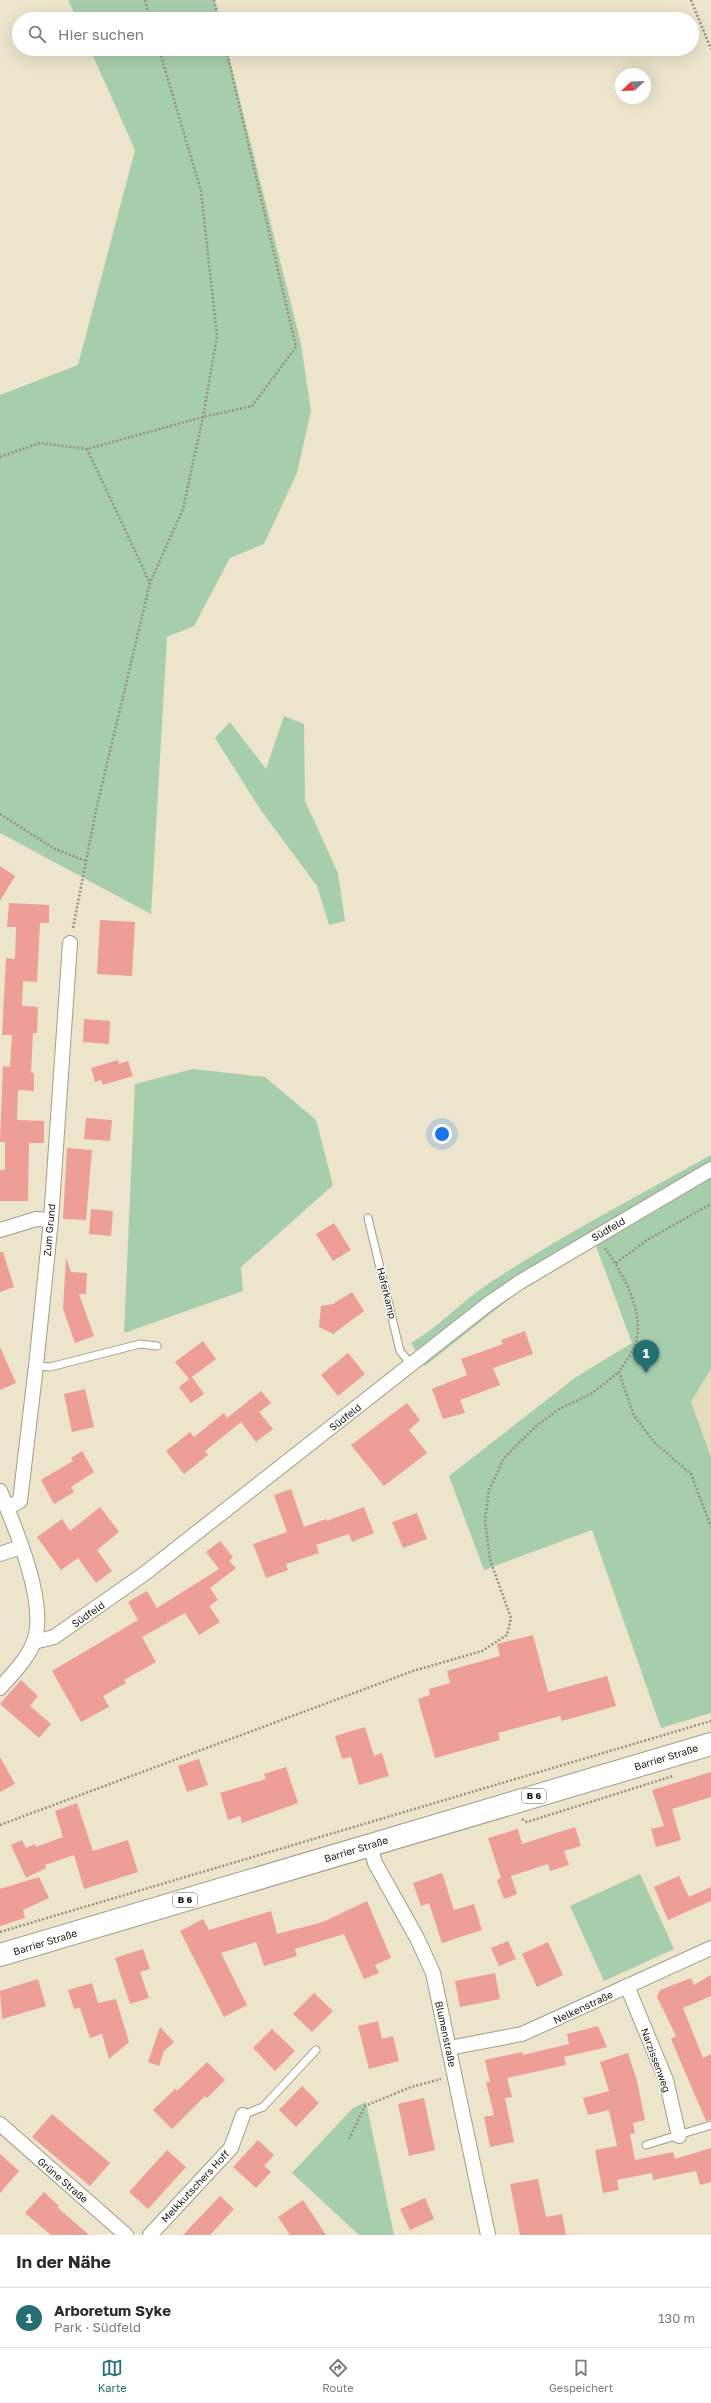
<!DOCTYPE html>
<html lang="de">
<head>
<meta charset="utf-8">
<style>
	:root { --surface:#fff; --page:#f7f7f7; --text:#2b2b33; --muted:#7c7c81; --line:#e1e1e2; --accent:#246f72 }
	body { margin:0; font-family:"Golos Text",sans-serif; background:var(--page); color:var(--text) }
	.compass { position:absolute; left:615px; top:68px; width:36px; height:36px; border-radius:50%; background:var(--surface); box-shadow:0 4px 16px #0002; rotate:247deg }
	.you { position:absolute; left:442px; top:1134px; width:14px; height:14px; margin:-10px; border:3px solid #fff; border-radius:50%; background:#1a73e8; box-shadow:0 0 0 6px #1a73e833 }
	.badge { display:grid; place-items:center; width:26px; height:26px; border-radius:50%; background:var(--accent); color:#fff; font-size:13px; font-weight:700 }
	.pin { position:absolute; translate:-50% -33px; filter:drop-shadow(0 1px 2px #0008) }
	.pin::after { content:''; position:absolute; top:21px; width:14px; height:12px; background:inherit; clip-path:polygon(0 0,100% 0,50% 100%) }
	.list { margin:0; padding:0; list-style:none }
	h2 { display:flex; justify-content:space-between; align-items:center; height:52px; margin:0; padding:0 16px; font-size:17px }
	h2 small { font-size:13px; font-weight:400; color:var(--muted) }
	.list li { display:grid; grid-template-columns:26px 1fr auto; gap:12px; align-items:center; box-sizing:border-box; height:60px; padding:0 16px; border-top:1px solid var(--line) }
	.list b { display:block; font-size:15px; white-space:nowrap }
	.list p { margin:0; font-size:13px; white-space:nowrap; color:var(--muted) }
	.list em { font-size:13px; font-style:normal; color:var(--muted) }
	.icon { flex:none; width:22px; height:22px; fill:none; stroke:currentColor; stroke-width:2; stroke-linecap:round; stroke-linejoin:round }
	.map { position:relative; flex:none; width:711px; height:2235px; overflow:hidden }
	.search { position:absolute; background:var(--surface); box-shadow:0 4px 16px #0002; left:12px; right:12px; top:12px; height:44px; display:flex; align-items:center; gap:10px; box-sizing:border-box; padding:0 14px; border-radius:22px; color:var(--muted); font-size:15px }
	.sheet { height:112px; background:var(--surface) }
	nav { display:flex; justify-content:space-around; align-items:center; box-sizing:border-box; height:56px; border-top:1px solid var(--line); background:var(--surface); font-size:11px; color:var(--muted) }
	nav a { display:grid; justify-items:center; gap:2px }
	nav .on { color:var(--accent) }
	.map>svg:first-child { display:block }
	.built { fill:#e4dcbb }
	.green { fill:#a6cead }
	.building { fill:#ec9e97 }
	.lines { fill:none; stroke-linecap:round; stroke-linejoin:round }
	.service-casing { stroke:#a39d85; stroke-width:9 }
	.minor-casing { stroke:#a39d85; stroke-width:16 }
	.primary-casing { stroke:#a39d85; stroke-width:24 }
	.path { stroke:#97927f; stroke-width:2.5; stroke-dasharray:2 2; stroke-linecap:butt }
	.service { stroke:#fff; stroke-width:7 }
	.minor { stroke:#fff; stroke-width:14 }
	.primary { stroke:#fff; stroke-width:22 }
	.labels { text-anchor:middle; stroke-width:3; stroke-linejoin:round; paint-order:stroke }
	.shield { fill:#fff; stroke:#5d5c56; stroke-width:1 }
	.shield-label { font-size:9px; font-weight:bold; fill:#18160d }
	.street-label { font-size:10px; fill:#18160d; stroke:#fff }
</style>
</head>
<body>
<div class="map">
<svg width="711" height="2235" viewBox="0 0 711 2235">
	<rect width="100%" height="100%" fill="#ece5cc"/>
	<path class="built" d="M711 1369V1457L691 1402Z"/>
	<g class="green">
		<path d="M68 0H214L220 19H77Z"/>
		<path d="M90 49H227L301 344 311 411 297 473 264 544 230 558 194 626 167 637 151 914 0 833V395L78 365 135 150Z"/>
		<path d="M284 716 304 724 305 801 338 873 345 921 329 925 317 886 260 809 215 738 230 722 266 769Z"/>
		<path d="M193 1069 265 1077 316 1120 333 1185 241 1267 243 1291 124 1333 135 1084Z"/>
		<path d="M711 1155V1369L691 1402 711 1457V1713L661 1728 592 1530 484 1570 449 1476 576 1377 632 1343 596 1246 518 1292 425 1366 411 1343C439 1327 461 1302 488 1284 559 1237 636 1197 711 1155Z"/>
		<path d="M640 1874 674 1949 604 1981 570 1906Z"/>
		<path d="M366 2102 394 2235H359L292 2173 353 2108Z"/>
	</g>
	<g class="building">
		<path d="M0 866 15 876 0 901Z"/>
		<path d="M9 903 49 905V923H40L37 982 23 981 22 1006 38 1007 37 1033H33L31 1073H34V1091L18 1090 17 1120 44 1121V1143H29L28 1201H0V1170H5V1142H0L3 1066 10 1067 12 1035H2L6 958 15 959 16 927H7Z"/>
		<path d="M100 920 135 922 132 976 97 974Z"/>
		<path d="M84 1019 110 1021 109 1044 83 1042Z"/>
		<path d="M118 1060 119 1064 128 1061 133 1076 103 1085 101 1080 95 1082 91 1068Z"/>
		<path d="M86 1118 112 1120 110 1141 84 1139Z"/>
		<path d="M67 1148 92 1150 86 1220 63 1219Z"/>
		<path d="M91 1209 113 1211 111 1236 89 1234Z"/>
		<path d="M334 1223 351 1250 333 1261 316 1234Z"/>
		<path d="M0 1252H3L14 1287 0 1292Z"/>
		<path d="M66 1258 71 1272 87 1273 86 1294H79L94 1336 75 1343 63 1309Z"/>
		<path d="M352 1292 364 1311 333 1334 319 1327 321 1306 333 1304Z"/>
		<path d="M525 1331 533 1354 493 1368 500 1385 460 1400 465 1413 443 1419 432 1389 467 1375 461 1359 503 1344 501 1340Z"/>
		<path d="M203 1341 216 1359 189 1379 175 1362Z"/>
		<path d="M0 1347 16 1383 0 1390Z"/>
		<path d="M348 1353 365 1374 338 1396 321 1375Z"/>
		<path d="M192 1377 204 1394 191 1403 179 1387Z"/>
		<path d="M85 1389 94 1427 72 1432 64 1394Z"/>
		<path d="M261 1391 271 1403 259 1412 273 1429 256 1442 241 1422 205 1451 208 1455 184 1474 166 1451 190 1432 194 1437 224 1413 227 1418Z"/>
		<path d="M407 1403 420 1420 409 1430 427 1453 384 1486 351 1445Z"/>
		<path d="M82 1451 94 1472 71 1487 74 1492 54 1504 41 1480 73 1461 71 1458Z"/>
		<path d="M291 1489 304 1527 326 1519 327 1521 364 1507 374 1533 352 1542 349 1534 316 1545 319 1553 286 1564 288 1570 266 1578 253 1544 287 1532 274 1495Z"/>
		<path d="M100 1507 119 1532 97 1550 112 1571 96 1583 78 1558 61 1570 37 1537 62 1519 70 1531Z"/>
		<path d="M417 1513 427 1539 403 1548 392 1522Z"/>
		<path d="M220 1541 233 1557 229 1561 236 1568 210 1588 218 1600 209 1606 220 1622 199 1635 185 1613 142 1637 156 1662 124 1680 126 1683 103 1696 109 1707 81 1722 52 1671 138 1620 128 1602 147 1591 157 1608 219 1569 206 1552Z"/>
		<path d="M533 1635 548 1692 607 1676 616 1706 562 1721 560 1716 498 1733 500 1740 435 1758 418 1699 430 1695 429 1689 450 1683 447 1671 500 1656 497 1644Z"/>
		<path d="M21 1680 38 1696 30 1706 51 1724 39 1738 0 1704Z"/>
		<path d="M365 1727 374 1756 382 1753 389 1776 359 1785 351 1757 342 1759 335 1736Z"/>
		<path d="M0 1757 15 1784 0 1792Z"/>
		<path d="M199 1759 208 1785 187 1792 178 1766Z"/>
		<path d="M286 1767 298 1803 242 1823 240 1816 228 1820 220 1793 266 1779 264 1774Z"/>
		<path d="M711 1772V1797L672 1809 681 1840 656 1847 651 1829 664 1826 652 1790Z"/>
		<path d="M77 1803 93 1851 128 1840 138 1872 84 1889 74 1855 45 1865 46 1868 26 1878 11 1845 22 1840 26 1848 35 1844 36 1847 63 1837 55 1811Z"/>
		<path d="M575 1827 581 1846 564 1851 569 1865 550 1871 548 1864 511 1876 517 1894 504 1899 497 1880 501 1878 488 1838 518 1829 522 1844Z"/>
		<path d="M442 1873 454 1910 474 1904 482 1930 442 1943 429 1903 421 1906 413 1883Z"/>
		<path d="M679 1876 689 1897 711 1887V1901L668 1920 654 1887Z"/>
		<path d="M39 1877 49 1898 23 1910 25 1918 0 1926V1889Z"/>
		<path d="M367 1901 391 1958 375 1965 379 1973 364 1979 344 1934 295 1949 297 1956 264 1966 256 1942 221 1953 247 2005 224 2017 180 1931 203 1919 209 1930 271 1911 277 1934 323 1922Z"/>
		<path d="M508 1941 516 1959 499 1966 491 1948Z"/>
		<path d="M548 1942 563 1975 537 1987 522 1954Z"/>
		<path d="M143 1949 150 1969 140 1972 149 1998 130 2004 115 1958Z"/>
		<path d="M495 1973 500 1999 460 2007 455 1981Z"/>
		<path d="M711 1975V1996L683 2008 703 2058 711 2054V2120L706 2121 671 2039 676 2036 657 1997 660 1990 691 1978 694 1985Z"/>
		<path d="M38 1979 46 2006 2 2019 0 1991Z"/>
		<path d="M92 1983 98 2003 116 1999 129 2042 109 2059 102 2034 90 2038 80 2008 74 2009 68 1990Z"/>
		<path d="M314 1993 333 2011 312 2032 293 2014Z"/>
		<path d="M378 2021 382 2039 393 2036 399 2061 369 2069 358 2026Z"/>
		<path d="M598 2026 607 2047 564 2057 566 2065 507 2078 512 2097 505 2098 514 2142 490 2147 484 2117 494 2115 486 2082H490L485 2060 522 2052 523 2055 569 2044 567 2034Z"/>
		<path d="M160 2027 174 2042 164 2051 159 2066 148 2062Z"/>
		<path d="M272 2029 295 2051 275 2071 253 2048Z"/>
		<path d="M628 2053 637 2081 645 2120 633 2123 635 2133 630 2134 635 2160 673 2152 675 2159 711 2148V2182L700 2185 696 2171 653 2180 652 2173 617 2180 619 2190 603 2193 595 2150 617 2146 609 2110 588 2115 583 2098 609 2091 600 2062Z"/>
		<path d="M207 2062 225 2080 207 2098 205 2096 172 2129 153 2110 175 2089 177 2091Z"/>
		<path d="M302 2086 319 2103 296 2127 279 2110Z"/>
		<path d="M424 2098 435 2150 409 2156 398 2104Z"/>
		<path d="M52 2114 110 2163 90 2186 32 2137Z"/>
		<path d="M258 2140 274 2155 264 2166 271 2172 256 2188 233 2167Z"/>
		<path d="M167 2150 186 2167 148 2209 129 2192Z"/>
		<path d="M0 2154 19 2171 0 2193Z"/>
		<path d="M538 2179 546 2217 562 2214 566 2235H520L510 2184Z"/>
		<path d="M44 2192 59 2206 57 2207 89 2235H51L25 2213Z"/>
		<path d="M220 2196 234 2209 210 2235H183Z"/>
		<path d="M425 2198 434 2219 410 2230 400 2209Z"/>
		<path d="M303 2200 326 2235H290L278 2217Z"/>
	</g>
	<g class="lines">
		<defs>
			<g id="service">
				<path d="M368 1218 400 1351 412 1365"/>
				<path d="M36 1366 50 1367 140 1344 157 1346"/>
				<path d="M243 2115 263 2107 316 2050"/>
				<path d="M646 2145 711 2125"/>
			</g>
			<g id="minor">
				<path d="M0 1230 36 1219 51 1220"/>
				<path d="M0 1491C15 1527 48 1604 34 1641 28 1659 12 1674 0 1688"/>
				<path d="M7 1508 20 1501 36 1366 51 1220 70 943"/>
				<path d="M0 1554 21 1547"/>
				<path d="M34 1642 54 1637 144 1574 488 1304 520 1282 711 1169"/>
				<path d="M370 1845 375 1863 417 1938 433 1973 488 2235"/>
				<path d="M627 1986 666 2080 679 2136"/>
				<path d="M449 2048 522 2034 711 1948"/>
				<path d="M0 2124 126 2235"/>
				<path d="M150 2235 231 2148 243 2115"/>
			</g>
			<path id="primary" d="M0 1955 711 1744"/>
		</defs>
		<use href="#service" class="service-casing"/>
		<use href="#minor" class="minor-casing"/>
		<use href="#primary" class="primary-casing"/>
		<g class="path">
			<path d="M145 0 150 19"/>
			<path d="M214 0 219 19"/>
			<path d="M691 0 711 49"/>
			<path d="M87 449 150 583"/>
			<path d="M0 457 40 443 87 449 203 417 252 406 296 347 226 49"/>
			<path d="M0 814 55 849 86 861"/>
			<path d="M73 928 96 810 150 583 183 509 203 417 217 336 201 191 159 49"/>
			<path d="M605 1248C623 1274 646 1313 635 1345 631 1355 624 1364 619 1372L634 1416 655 1443 691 1474 711 1527"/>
			<path d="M616 1263 647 1240 711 1204"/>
			<path d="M522 1819 527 1822 673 1776"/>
			<path d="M0 1825 413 1671 482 1651 507 1635 511 1618 490 1560 485 1520 489 1490 504 1458 536 1426 559 1409 591 1394 619 1372"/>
			<path d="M0 1932 711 1721"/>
			<path d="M349 2139 365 2106 411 2087 441 2079"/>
		</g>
		<use href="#service" class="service"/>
		<use href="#minor" class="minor"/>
		<use href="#primary" class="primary"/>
	</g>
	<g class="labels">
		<g class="shield">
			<rect x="522" y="1789" width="24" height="14" rx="3"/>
			<rect x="173" y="1893" width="24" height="14" rx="3"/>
		</g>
		<g class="shield-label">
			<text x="534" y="1799">B 6</text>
			<text x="185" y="1903">B 6</text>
		</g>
		<g class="street-label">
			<text transform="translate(608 1229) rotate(-30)" y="4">Südfeld</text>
			<text transform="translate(49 1230) rotate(-85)" y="4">Zum Grund</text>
			<text transform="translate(387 1293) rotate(76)" y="4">Haferkamp</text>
			<text transform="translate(345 1417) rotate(-38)" y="4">Südfeld</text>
			<text transform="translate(88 1614) rotate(-35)" y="4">Südfeld</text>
			<text transform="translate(666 1757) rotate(-17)" y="4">Barrier Straße</text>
			<text transform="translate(356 1849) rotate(-17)" y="4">Barrier Straße</text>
			<text transform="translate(45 1942) rotate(-17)" y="4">Barrier Straße</text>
			<text transform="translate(583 2007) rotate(-25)" y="4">Nelkenstraße</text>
			<text transform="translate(446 2034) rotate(78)" y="4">Blumenstraße</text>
			<text transform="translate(656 2060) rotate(70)" y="4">Narzissenweg</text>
			<text transform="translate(63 2180) rotate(41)" y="4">Grüne Straße</text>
			<text transform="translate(195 2186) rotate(-47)" y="4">Melkkutschers Hoff</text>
		</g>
	</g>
</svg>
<svg class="compass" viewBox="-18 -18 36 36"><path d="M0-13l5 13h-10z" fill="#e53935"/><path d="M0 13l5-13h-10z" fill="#7c7c81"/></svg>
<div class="you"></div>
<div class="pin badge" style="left:646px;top:1373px">1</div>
<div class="search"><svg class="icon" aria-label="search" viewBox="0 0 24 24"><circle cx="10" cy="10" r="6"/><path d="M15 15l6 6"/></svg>Hier suchen</div>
</div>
<section class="sheet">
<h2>In der Nähe<small></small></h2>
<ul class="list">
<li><span class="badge">1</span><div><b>Arboretum Syke</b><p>Park · Südfeld</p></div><em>130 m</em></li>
</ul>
</section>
<nav>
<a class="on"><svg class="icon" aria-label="map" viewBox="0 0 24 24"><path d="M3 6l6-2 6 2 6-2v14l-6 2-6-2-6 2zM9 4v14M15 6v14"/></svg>Karte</a>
<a><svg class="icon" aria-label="directions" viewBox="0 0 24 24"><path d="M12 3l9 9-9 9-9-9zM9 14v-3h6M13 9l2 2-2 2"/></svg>Route</a>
<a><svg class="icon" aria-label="saved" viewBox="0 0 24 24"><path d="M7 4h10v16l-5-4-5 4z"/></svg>Gespeichert</a>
</nav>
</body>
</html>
